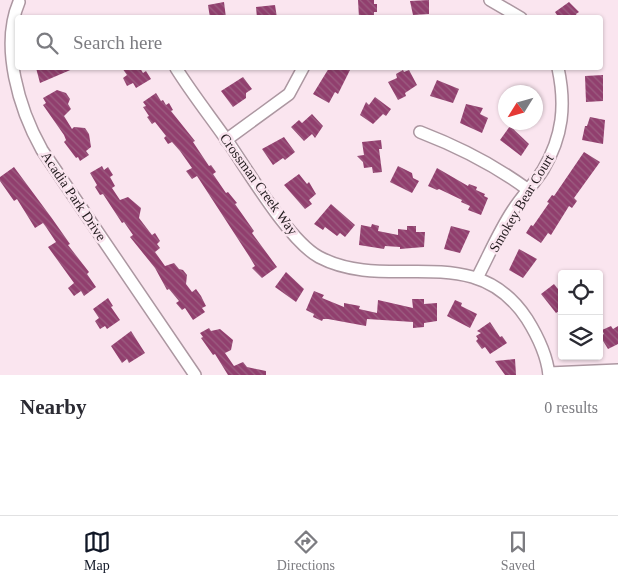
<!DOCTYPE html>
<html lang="en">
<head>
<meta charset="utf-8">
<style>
	:root { --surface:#fff; --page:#f7f7f7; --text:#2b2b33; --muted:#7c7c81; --line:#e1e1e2; --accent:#111827 }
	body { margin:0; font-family:"Times New Roman",serif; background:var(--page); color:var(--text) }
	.controls { position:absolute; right:15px; bottom:15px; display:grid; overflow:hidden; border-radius:5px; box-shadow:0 1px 4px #0004 }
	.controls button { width:45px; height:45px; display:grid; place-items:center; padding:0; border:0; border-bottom:1px solid var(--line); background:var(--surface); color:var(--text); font:25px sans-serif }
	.compass { position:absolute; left:498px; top:85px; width:45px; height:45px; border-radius:50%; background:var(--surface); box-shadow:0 1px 4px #0004; rotate:233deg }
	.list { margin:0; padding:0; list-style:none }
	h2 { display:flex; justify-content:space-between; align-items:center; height:65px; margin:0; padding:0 20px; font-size:21px }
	h2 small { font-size:16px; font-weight:400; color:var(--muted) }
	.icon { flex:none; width:28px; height:28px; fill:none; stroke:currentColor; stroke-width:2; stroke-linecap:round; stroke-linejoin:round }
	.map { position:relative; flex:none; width:618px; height:375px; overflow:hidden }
	.search { position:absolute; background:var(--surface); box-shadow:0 1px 4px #0004; left:15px; right:15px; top:15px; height:55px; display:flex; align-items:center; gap:12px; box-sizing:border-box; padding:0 18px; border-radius:5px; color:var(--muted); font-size:19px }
	.sheet { height:140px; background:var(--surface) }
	nav { display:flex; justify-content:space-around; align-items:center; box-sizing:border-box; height:70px; border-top:1px solid var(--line); background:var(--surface); font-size:14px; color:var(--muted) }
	nav a { display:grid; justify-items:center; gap:2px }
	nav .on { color:var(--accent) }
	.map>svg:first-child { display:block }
	.building { fill:url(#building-back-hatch) }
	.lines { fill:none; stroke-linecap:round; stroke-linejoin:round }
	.street-casing { stroke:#ac97a1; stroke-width:14 }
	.street { stroke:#fff; stroke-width:11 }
	.labels { text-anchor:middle; stroke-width:5; stroke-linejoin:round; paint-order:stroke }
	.street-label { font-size:14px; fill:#211a1d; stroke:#fae5ef }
</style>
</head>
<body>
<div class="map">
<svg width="618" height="375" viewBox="0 0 618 375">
	<defs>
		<pattern id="building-back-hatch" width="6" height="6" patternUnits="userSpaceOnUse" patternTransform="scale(1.25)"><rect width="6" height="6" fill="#913f6e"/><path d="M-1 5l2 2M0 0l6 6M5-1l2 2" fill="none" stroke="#9c5e81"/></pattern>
	</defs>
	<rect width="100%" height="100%" fill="#fae5ef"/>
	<g class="building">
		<path d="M358 0H374V4H377V12H374V18H359Z"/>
		<path d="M429 0V14L413 15 410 1Z"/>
		<path d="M224 2 226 18H210L208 5Z"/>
		<path d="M569 2 579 12 576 14 578 18H559L555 12Z"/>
		<path d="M275 5 277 18H257L256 7Z"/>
		<path d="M36 68H75L40 83Z"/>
		<path d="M122 68H140L143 73 146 71 151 79 136 88 133 83 127 86 123 78 127 75Z"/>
		<path d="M329 68H351L338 94 335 92 329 103 313 94Z"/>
		<path d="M403 70 404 72 409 70 417 85 405 93 406 96 398 100 388 82 397 78 396 74Z"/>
		<path d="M603 75V101L586 102 585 76Z"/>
		<path d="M243 77 252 89 246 93V98L233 107 221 91Z"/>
		<path d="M437 80 459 89 453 103 430 96Z"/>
		<path d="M57 90 66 93 70 99 68 104 71 109 64 116 72 129 74 127 85 128 89 134 91 147 86 151 89 155 80 161 78 157 76 158 64 142 66 140 64 135 43 105 46 103 43 98Z"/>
		<path d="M156 93 161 101 163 100 166 105 169 103 173 110 171 111 195 141 193 142 209 166 211 165 216 172 213 174 226 193 228 192 237 203 235 204 254 231 252 233 277 267 262 278 252 268 255 266 249 256 197 176 192 179 186 171 192 168 180 151 172 142 168 144 164 138 166 136 155 122 152 124 147 117 149 116 143 107 146 106 143 102Z"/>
		<path d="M375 97 391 109 386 116 383 114 373 124 360 115 366 102 369 105Z"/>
		<path d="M466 104 483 108 480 114 488 118 482 133 460 123Z"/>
		<path d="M312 114 323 126 315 138 312 134 304 141 291 127 299 120 302 123Z"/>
		<path d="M590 117 605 120 603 144 582 140 585 126H587Z"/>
		<path d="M510 126 529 144 521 156 500 140Z"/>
		<path d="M284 137 295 152 285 160 283 158 273 165 262 149Z"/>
		<path d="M381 140 382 149H379L382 172 373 173 372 167 364 168 363 162 357 156 364 155 362 142Z"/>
		<path d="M584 152 600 162 574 198 577 201 572 208 569 206 551 235 548 233 541 243 526 233 531 225 533 226 549 203 547 202 552 195 554 196Z"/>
		<path d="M102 166 104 170 108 167 113 175 110 177 115 186 112 188 120 200 128 197 141 208 139 218 152 235 155 233 160 241 157 244 160 248 155 252 165 266 174 263 179 269 183 270 187 275 186 284 192 292 196 289 201 296 206 306 202 308 205 312 193 320 185 308 182 310 176 303 179 301 169 289 167 290 155 268 130 237 133 235 124 222 122 223 103 194 100 195 95 187 97 185 90 173Z"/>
		<path d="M398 166 412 173 413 178 419 181 412 193 390 182Z"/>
		<path d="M14 167 51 217 70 244 68 245 89 272 87 274 96 287 84 296 81 291 74 296 68 288 74 283 48 247 56 242 46 227 43 223 35 228 17 199 14 201 0 181V177Z"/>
		<path d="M437 168 468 186 469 184 477 187 476 190 485 194 484 196 488 198 481 215 468 210 470 206 461 202 462 200 439 189 437 190 428 186Z"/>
		<path d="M299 174 307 184 309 182 316 194 309 200 312 204 305 209 284 185Z"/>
		<path d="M331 204 355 225 345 237 340 233 337 236 325 227 323 230 314 224Z"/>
		<path d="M372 224 379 226 378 231 398 235V229L407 230V226H416V232H425L424 247 400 249V247L385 246 384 249 359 245 361 225 371 227Z"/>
		<path d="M451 226 470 231 460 253 444 249Z"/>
		<path d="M519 249 537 259 523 278 509 270Z"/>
		<path d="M286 272 304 289 296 302 275 287Z"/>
		<path d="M554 284 562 294V309L556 313 541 294Z"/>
		<path d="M314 291 324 295 322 298 344 307V303L360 306 359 309 377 313 378 300 413 308 412 299H424V304L437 303V321L424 323V327L413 328V322L367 319 366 326 328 319H323L322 321 313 317 314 314 306 310Z"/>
		<path d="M108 298 113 306 111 307 120 320 107 329 105 326 100 329 95 321 99 318 93 309Z"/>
		<path d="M455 300 462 303 461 306 477 314 470 328 447 316Z"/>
		<path d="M490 322 500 337 502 336 507 343 490 354 485 347 482 349 476 341 478 339 476 336 481 333 477 331Z"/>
		<path d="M611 326 613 329 618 326V344L608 349 600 336 604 334 602 330Z"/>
		<path d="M209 328 211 331 220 329 233 340 231 350 225 353 234 366 243 362 247 367 266 371V375H228L215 354 213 355 201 338 203 337 200 333Z"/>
		<path d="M131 331 145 353 129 363 127 359 122 363 111 346Z"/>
		<path d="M515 359 516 375H505L495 361Z"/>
	</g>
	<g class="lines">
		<defs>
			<g id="street">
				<path d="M490 0 521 18"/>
				<path d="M19 2C0 46 19 109 42 150L195 375"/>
				<path d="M176 68C191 92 209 115 226 139 247 169 288 240 319 257 389 294 474 238 527 319 537 335 547 356 549 375"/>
				<path d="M420 132C459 147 493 164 527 189"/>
				<path d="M226 140 289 94 303 68"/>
				<path d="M477 278C489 255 499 231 513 210 522 196 534 184 543 170 563 136 566 105 558 68"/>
				<path d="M549 373 618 370"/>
			</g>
		</defs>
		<use href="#street" class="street-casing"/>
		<use href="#street" class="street"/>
	</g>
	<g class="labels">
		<g class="street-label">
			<text transform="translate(259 184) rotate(54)" y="5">Crossman Creek Way</text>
			<text transform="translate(74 196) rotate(56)" y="5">Acadia Park Drive</text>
			<text transform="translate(521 203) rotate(-59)" y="5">Smokey Bear Court</text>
		</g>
	</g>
</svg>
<div class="controls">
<button><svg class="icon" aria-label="locate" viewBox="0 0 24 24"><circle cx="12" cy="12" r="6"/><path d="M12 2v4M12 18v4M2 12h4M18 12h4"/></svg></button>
<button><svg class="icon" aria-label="layers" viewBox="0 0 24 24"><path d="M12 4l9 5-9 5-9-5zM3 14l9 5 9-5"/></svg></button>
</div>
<svg class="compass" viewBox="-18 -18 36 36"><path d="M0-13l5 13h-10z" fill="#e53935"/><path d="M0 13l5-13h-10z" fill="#7c7c81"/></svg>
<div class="search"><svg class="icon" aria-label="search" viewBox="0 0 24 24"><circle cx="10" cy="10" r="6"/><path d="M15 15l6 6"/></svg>Search here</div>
</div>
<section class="sheet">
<h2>Nearby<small>0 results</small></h2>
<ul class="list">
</ul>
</section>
<nav>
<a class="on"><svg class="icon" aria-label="map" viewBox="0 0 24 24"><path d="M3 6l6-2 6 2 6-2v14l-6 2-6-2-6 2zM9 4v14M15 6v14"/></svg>Map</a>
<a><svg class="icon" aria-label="directions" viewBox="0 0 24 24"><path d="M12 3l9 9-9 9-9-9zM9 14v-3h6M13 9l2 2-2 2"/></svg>Directions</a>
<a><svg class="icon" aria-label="saved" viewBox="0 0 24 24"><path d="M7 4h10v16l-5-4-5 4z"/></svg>Saved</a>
</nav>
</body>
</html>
